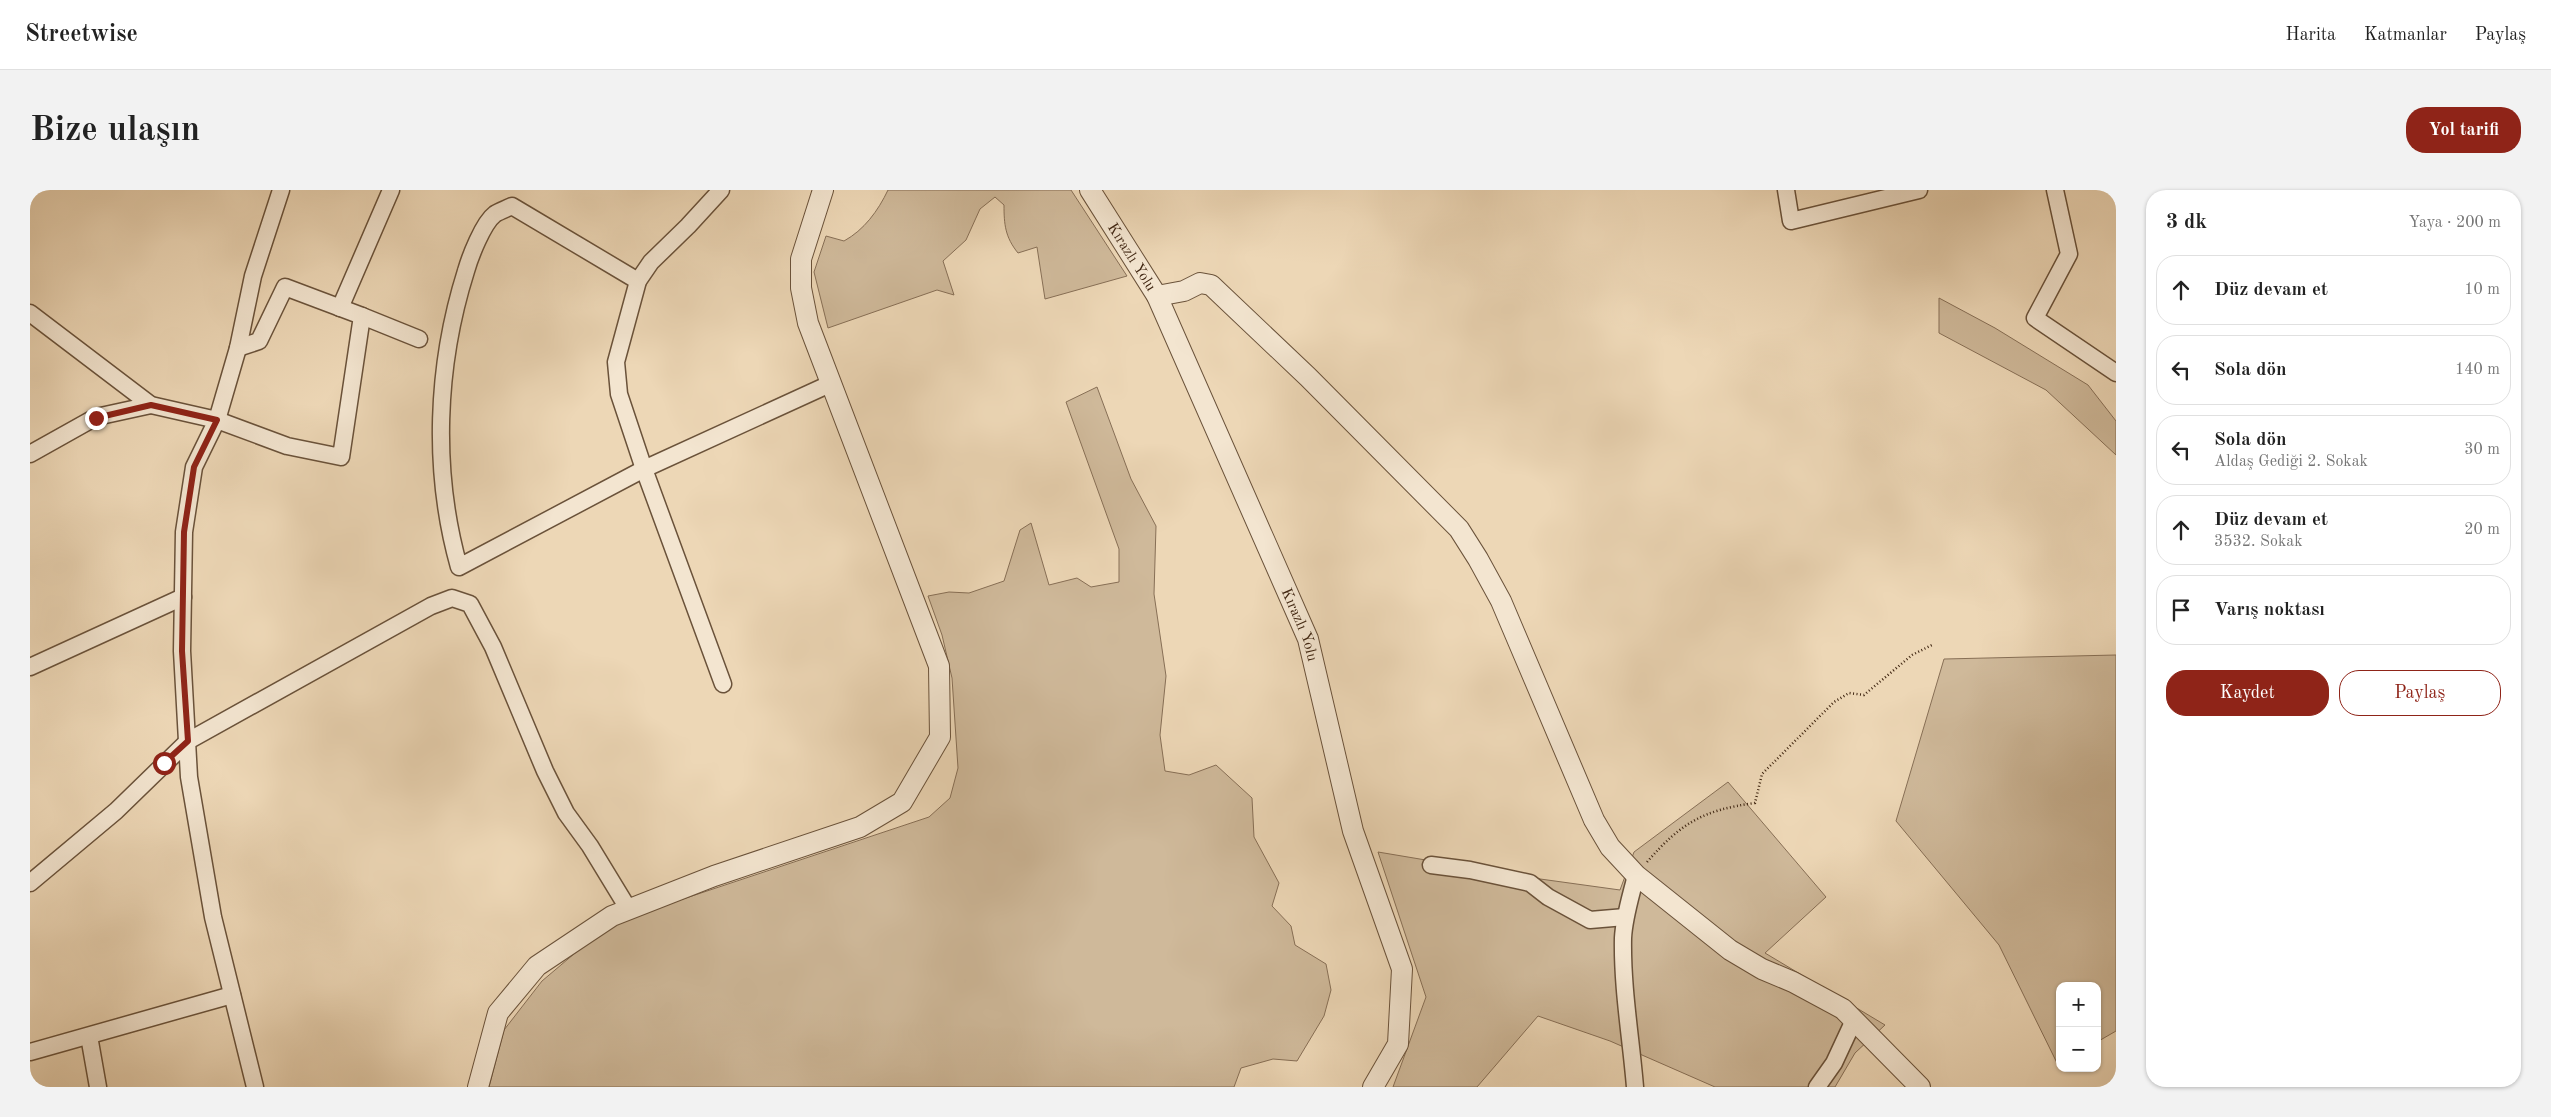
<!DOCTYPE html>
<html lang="tr">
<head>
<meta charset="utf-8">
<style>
	:root { --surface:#fff; --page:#f2f2f2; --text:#222; --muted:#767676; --line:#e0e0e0; --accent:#8f2418 }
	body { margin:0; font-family:"Old Standard TT",serif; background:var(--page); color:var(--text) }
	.controls { position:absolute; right:15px; bottom:15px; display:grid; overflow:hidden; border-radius:10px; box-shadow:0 1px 4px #0004 }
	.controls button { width:45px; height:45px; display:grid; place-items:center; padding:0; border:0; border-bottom:1px solid var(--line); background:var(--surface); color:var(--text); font:25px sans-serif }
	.stop { position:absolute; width:15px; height:15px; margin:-11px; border:4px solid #8f2418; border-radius:50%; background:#fff }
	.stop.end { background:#8f2418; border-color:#fff; box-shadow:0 1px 5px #0008 }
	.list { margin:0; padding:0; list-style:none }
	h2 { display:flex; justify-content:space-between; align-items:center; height:65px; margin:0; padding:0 20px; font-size:21px }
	h2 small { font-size:16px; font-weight:400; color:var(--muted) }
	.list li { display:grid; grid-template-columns:32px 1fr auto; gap:15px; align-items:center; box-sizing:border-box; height:70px; margin:0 10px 10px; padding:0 10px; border:1px solid var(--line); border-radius:20px }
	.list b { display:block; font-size:19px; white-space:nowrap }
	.list p { margin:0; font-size:16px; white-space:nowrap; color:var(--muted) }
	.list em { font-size:16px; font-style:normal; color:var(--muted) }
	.actions { display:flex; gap:10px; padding:15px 20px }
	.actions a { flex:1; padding:11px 0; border:1px solid var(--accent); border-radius:20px; text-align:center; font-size:18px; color:var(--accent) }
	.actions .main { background:var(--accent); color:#fff }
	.icon { flex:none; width:28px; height:28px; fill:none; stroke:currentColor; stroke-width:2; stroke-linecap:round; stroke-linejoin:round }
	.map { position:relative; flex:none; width:2086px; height:897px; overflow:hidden; border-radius:20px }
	header { display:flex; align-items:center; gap:30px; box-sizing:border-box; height:70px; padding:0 25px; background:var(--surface); border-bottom:1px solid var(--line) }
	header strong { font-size:24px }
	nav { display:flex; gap:28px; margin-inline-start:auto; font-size:18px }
	.intro { display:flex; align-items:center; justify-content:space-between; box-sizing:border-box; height:120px; padding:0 30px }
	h1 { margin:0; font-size:35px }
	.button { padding:12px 22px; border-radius:20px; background:var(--accent); color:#fff; font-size:18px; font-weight:700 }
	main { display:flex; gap:30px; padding:0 30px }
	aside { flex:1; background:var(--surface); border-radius:20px; box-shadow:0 1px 4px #0004 }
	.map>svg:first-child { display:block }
	.green { fill:#cfb99a; stroke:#876f56 }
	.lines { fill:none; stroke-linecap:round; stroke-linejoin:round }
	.minor-casing { stroke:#6a523a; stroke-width:19 }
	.tertiary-casing { stroke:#6a523a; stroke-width:22 }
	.path { stroke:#3f2511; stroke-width:2.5; stroke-dasharray:1 2.5; stroke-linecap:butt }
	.minor { stroke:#f3e5d0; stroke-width:16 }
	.tertiary { stroke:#f3e5d0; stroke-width:20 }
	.route { stroke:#8f2418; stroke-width:6 }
	.labels { text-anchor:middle; stroke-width:4; stroke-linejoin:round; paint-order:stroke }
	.street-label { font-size:15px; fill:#3f2511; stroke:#f3e5d0 }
</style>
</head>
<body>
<header>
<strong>Streetwise</strong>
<nav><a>Harita</a><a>Katmanlar</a><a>Paylaş</a></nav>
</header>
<div class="intro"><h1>Bize ulaşın</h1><a class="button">Yol tarifi</a></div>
<main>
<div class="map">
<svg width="2086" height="897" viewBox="0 0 2086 897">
	<rect width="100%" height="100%" fill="#edd7b6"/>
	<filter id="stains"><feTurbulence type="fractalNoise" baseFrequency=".004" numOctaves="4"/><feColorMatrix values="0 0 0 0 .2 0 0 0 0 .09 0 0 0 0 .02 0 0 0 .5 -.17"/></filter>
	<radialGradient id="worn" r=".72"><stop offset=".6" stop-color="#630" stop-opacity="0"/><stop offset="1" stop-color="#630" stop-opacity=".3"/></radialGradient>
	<g class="green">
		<path d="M858 0H1041L1097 86 1015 109 1007 57 988 63C975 47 974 34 974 15L965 7 950 19 936 50 913 71 924 105 907 100 798 138 784 82 796 46 814 51C834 40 848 21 858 0Z"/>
		<path d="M1909 108 1965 138 2058 195 2086 231V265L2016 200 1909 143Z"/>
		<path d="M1067 197 1101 289 1126 336 1124 404 1136 486 1130 545 1135 581 1159 585 1186 575 1222 608 1224 647 1249 693 1242 716 1261 736 1265 755 1296 774 1301 800 1294 826 1267 871 1243 869 1211 878 1204 897H459L474 840 512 791 577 736 614 722 899 627 920 608 928 578 922 488 912 445 898 406 919 402 939 403 974 391 990 340 1001 333 1019 395 1047 388 1061 397 1089 392V359L1036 212Z"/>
		<path d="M2086 465V841L2067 852V796H2030V874L2028 875 1969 755 1866 631 1914 469Z"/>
		<path d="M1698 592 1796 707 1735 763 1855 835 1825 863 1805 897H1685L1580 851 1508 826 1447 897H1363L1396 807 1348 662 1503 688 1590 700 1604 662Z"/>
	</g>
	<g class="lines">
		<defs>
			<g id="minor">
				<path d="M691 0 658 36 621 72 608 91 586 172 589 204 614 279 693 494"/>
				<path d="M1756 0 1761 31 1889 0"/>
				<path d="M2025 0 2039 64 2005 128 2086 183"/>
				<path d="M608 91 482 16C476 19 470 21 465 24 453 33 440 67 436 81 406 176 402 281 429 377L614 279 802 193"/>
				<path d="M310 118 361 0"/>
				<path d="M0 123 121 215 187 230 257 256 311 267 332 126 255 97 229 151 208 158"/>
				<path d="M332 126 389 149"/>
				<path d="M0 264 66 227 121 215"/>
				<path d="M0 477 153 407"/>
				<path d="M1401 675 1440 680 1500 693 1518 707 1560 730 1595 727"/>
				<path d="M0 693 86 621 158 551 401 416 422 408 440 414 463 457 515 581 536 623 560 656 599 720"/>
				<path d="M59 846 68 897"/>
				<path d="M0 862 202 805"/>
				<path d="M225 897 183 727 159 587 152 461 154 342 164 277 187 230 208 158 223 86 251 0"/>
				<path d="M1605 897C1601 848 1592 798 1593 748 1594 727 1601 706 1606 685"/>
				<path d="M1787 897 1804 873 1824 830"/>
			</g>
			<g id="tertiary">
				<path id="s1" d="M1060 0 1127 106 1278 449 1323 641 1372 779 1368 854 1343 897"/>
				<path d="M1127 106 1154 101 1170 93 1181 95 1278 187 1429 339 1448 369 1471 411 1564 630 1580 657 1606 685 1700 760 1732 779 1763 792 1813 819 1890 897"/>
				<path d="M448 897 468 823 507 776 582 726 684 686 830 637 872 612 910 547 909 476 778 133 771 98V69L793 0"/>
			</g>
		</defs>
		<use href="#minor" class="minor-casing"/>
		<use href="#tertiary" class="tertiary-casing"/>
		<path class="path" d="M1617 672C1651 633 1673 620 1725 613L1732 584 1804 512 1819 503 1834 505 1882 465 1902 455"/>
		<use href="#minor" class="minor"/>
		<use href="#tertiary" class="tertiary"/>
	</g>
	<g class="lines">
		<path class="route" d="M66 228 121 215 187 230 164 277 154 342 152 461 158 551 134 573"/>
	</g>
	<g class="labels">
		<g class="street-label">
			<text dy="5" stroke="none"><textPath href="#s1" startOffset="79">Kırazlı Yolu</textPath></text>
			<text dy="5" stroke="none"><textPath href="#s1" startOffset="484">Kırazlı Yolu</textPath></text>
		</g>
	</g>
	<rect width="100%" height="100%" filter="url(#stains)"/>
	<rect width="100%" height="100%" fill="url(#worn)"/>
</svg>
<div class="controls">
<button>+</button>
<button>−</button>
</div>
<div class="stop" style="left:134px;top:573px"></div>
<div class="stop end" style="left:66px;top:228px"></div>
</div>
<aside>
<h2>3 dk<small>Yaya · 200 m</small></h2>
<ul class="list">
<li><svg class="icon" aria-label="ahead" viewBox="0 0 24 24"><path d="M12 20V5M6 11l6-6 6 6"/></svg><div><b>Düz devam et</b></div><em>10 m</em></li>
<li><svg class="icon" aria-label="left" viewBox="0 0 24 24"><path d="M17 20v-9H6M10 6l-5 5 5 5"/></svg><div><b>Sola dön</b></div><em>140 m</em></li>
<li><svg class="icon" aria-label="left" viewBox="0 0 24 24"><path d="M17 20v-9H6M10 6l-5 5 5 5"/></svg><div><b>Sola dön</b><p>Aldaş Gediği 2. Sokak</p></div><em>30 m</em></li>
<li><svg class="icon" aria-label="ahead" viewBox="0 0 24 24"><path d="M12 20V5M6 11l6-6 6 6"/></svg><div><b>Düz devam et</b><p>3532. Sokak</p></div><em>20 m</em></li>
<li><svg class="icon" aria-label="arrive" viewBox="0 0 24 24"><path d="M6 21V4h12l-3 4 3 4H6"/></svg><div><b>Varış noktası</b></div></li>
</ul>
<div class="actions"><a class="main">Kaydet</a><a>Paylaş</a></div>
</aside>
</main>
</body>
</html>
